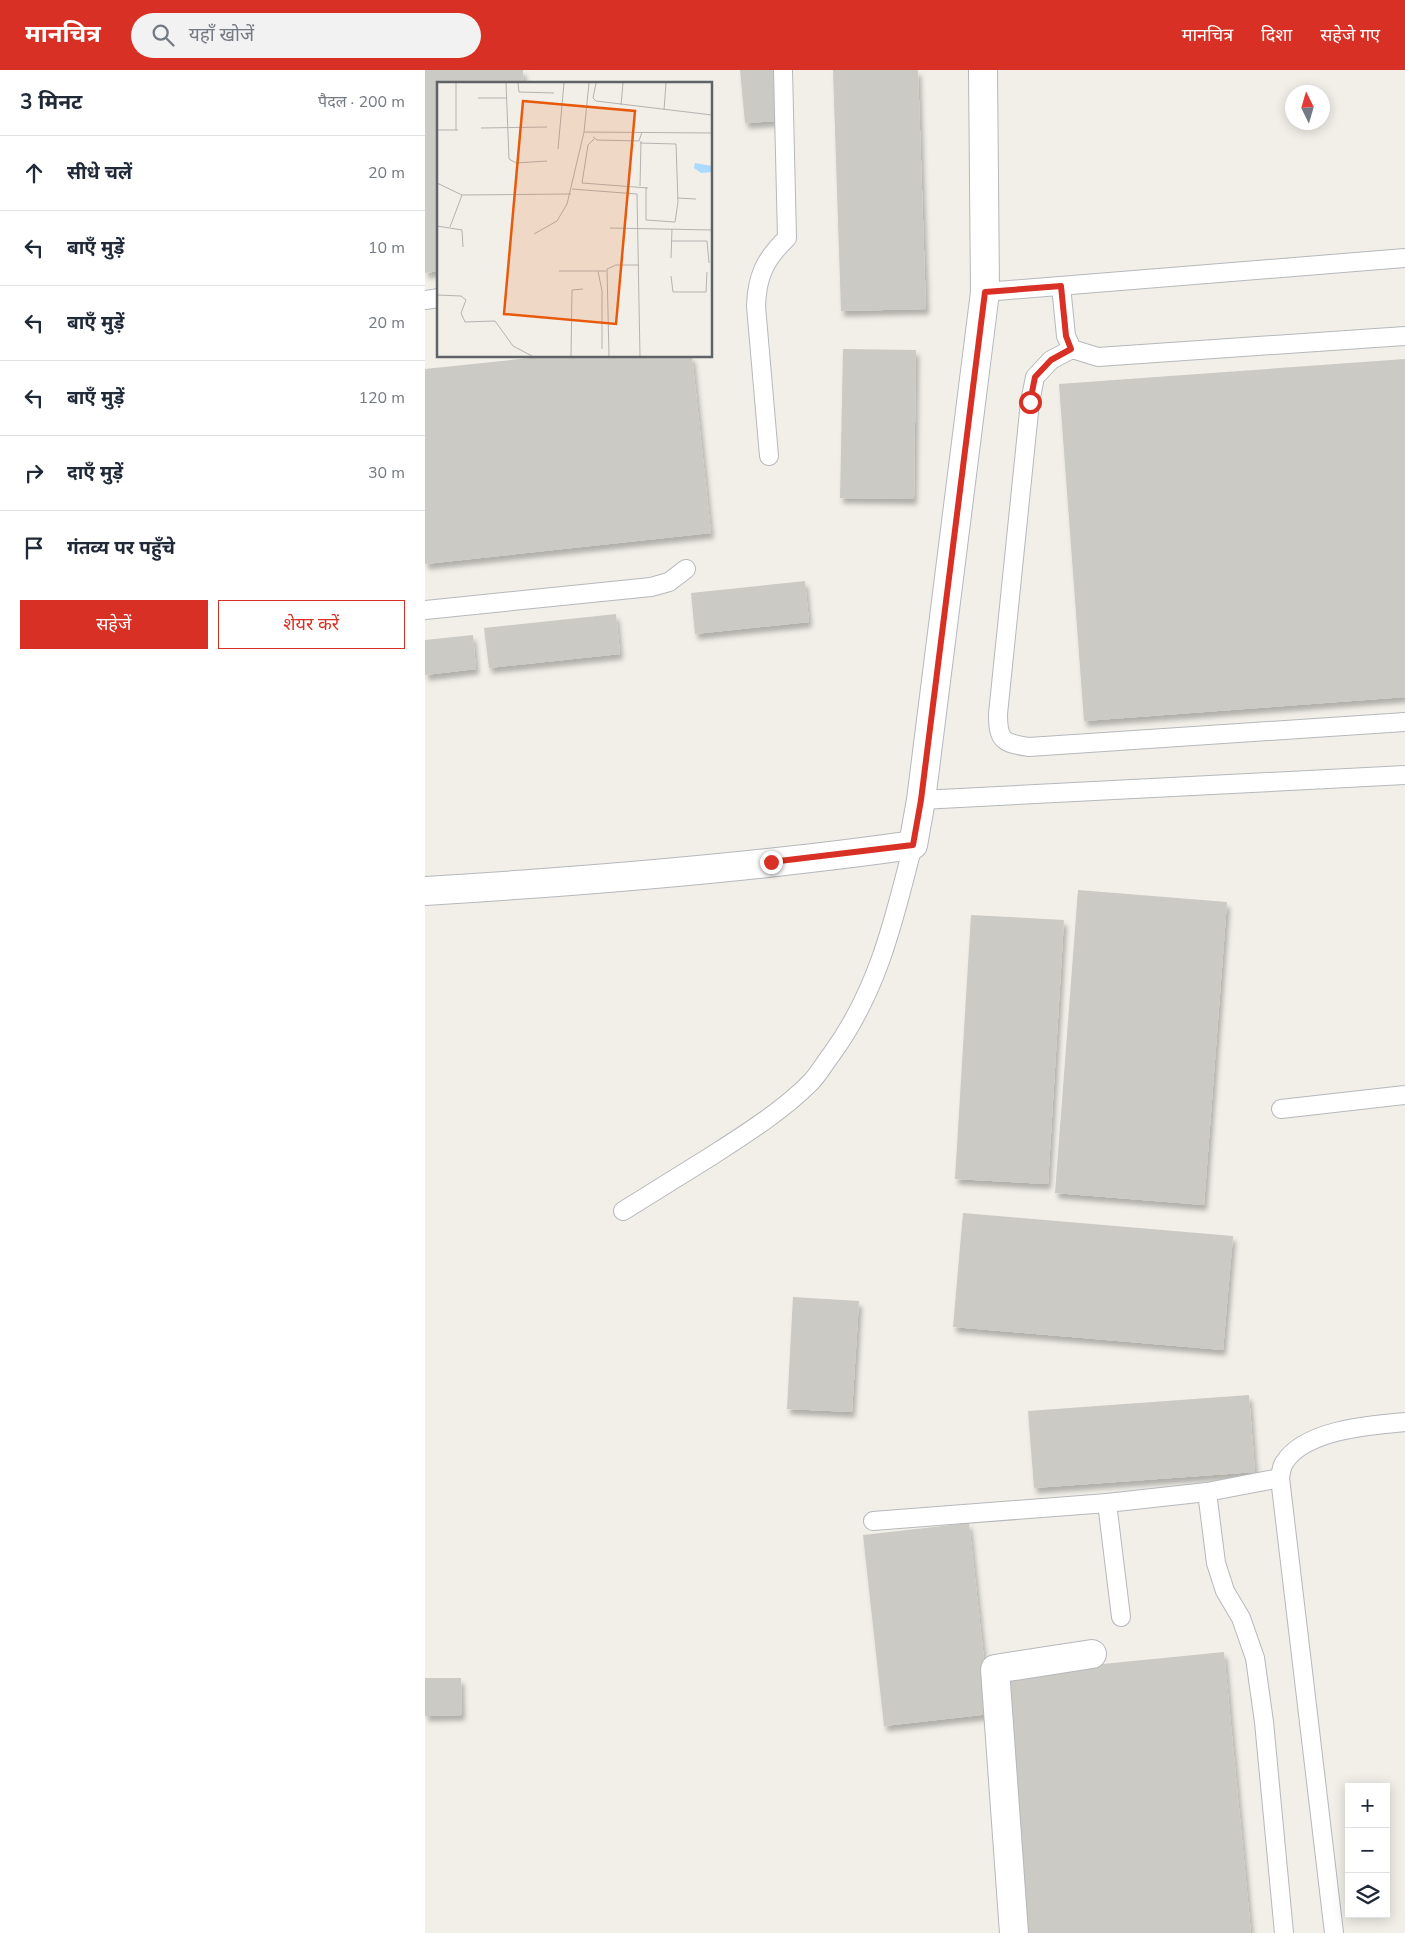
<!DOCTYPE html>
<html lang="hi">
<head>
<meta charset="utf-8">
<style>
	:root { --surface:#fff; --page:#f2f2f3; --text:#1f2937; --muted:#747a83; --line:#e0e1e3; --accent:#d93025 }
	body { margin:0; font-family:"Nunito Sans","Noto Sans Devanagari",sans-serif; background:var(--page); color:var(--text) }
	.controls { position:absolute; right:15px; bottom:15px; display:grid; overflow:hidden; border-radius:0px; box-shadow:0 2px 12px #0003 }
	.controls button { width:45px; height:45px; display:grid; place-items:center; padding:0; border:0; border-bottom:1px solid var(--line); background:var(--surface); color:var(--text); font:25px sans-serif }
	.compass { position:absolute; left:860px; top:15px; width:45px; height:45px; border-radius:50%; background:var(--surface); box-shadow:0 2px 12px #0003; rotate:355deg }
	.stop { position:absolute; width:15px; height:15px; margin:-11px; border:4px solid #d93025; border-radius:50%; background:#fff }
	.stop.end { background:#d93025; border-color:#fff; box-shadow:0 1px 5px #0008 }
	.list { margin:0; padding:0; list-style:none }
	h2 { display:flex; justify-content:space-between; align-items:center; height:65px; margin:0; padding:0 20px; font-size:21px }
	h2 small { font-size:16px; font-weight:400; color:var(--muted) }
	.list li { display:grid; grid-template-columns:32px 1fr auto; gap:15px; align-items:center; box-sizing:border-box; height:75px; padding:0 20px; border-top:1px solid var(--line) }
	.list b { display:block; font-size:19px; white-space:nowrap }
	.list em { font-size:16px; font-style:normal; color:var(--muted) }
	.actions { display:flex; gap:10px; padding:15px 20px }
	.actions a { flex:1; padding:11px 0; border:1px solid var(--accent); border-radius:0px; text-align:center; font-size:18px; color:var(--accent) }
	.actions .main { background:var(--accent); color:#fff }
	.icon { flex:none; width:28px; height:28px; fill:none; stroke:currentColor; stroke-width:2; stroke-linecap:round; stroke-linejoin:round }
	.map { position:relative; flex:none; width:980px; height:1863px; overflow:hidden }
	header { display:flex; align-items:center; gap:30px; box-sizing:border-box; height:70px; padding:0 25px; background:var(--accent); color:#fff }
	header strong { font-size:24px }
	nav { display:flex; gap:28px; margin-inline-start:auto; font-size:18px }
	.search { width:350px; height:45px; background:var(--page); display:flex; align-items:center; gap:12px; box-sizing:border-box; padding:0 18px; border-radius:28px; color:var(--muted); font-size:19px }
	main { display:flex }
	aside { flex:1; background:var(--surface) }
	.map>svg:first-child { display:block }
	.building { fill:#cccac5; filter:url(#shadow) }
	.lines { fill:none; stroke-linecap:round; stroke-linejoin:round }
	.service-casing { stroke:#b5b8bc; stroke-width:20 }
	.minor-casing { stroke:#b5b8bc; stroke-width:30 }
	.service { stroke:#fff; stroke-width:18 }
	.minor { stroke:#fff; stroke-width:28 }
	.route { stroke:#d93025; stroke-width:6 }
	.inset-road { fill:none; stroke:#b3b3b1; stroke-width:1 }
	.view { fill:#e8590c; fill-opacity:0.15; stroke:#e8590c; stroke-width:2.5 }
	.inset-edge { fill:none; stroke:#5f6368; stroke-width:2.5 }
</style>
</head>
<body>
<header>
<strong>मानचित्र</strong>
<div class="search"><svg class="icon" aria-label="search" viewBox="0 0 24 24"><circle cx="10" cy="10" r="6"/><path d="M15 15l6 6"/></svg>यहाँ खोजें</div>
<nav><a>मानचित्र</a><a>दिशा</a><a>सहेजे गए</a></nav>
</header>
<main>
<aside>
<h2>3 मिनट<small>पैदल · 200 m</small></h2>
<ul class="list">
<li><svg class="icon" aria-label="ahead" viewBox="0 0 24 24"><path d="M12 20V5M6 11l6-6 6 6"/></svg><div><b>सीधे चलें</b></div><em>20 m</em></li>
<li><svg class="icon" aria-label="left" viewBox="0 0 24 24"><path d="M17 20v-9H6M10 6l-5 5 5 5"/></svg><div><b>बाएँ मुड़ें</b></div><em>10 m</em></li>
<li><svg class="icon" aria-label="left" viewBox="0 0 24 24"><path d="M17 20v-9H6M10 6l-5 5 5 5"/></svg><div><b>बाएँ मुड़ें</b></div><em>20 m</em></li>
<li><svg class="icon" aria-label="left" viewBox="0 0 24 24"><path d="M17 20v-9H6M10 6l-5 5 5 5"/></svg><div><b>बाएँ मुड़ें</b></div><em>120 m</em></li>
<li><svg class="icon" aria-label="right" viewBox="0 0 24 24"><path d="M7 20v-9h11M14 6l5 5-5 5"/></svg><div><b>दाएँ मुड़ें</b></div><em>30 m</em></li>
<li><svg class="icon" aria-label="arrive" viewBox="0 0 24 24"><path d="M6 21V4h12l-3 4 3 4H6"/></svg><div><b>गंतव्य पर पहुँचे</b></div></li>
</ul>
<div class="actions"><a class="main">सहेजें</a><a>शेयर करें</a></div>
</aside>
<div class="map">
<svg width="980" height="1863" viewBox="0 0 980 1863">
	<defs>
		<filter id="shadow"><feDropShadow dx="3" dy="5.5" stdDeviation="2.5" flood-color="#0004"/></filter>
	</defs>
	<rect width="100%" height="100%" fill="#f1efe8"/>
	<g class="building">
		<path d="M0 0H98L99 14H14V201L0 203Z"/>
		<path d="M315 0H348L351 51 320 53Z"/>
		<path d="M408 0H493L501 239 416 241Z"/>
		<path d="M418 279 491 280 489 429 415 428Z"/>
		<path d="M123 286H267L286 463 0 494V299Z"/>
		<path d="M980 289V627L659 651 634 314Z"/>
		<path d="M380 511 384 552 270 564 266 523Z"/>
		<path d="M191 544 195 584 64 598 59 558Z"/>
		<path d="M48 565 51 599 0 605V570Z"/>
		<path d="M653 820 802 832 779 1135 630 1123Z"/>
		<path d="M546 845 639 850 623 1114 530 1109Z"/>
		<path d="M538 1143 808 1166 798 1280 528 1257Z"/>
		<path d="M368 1227 434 1231 427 1342 362 1339Z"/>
		<path d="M824 1325 830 1402 609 1418 603 1341Z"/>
		<path d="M544 1453 565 1644 459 1656 438 1465Z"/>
		<path d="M799 1582 826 1863H601L576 1604Z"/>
		<path d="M0 1608H36L37 1645 0 1646Z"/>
	</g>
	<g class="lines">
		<defs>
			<g id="service">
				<path d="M636 216 641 266 647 279 673 287 980 266"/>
				<path d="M560 222 980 188"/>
				<path d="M0 230 14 228"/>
				<path d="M647 279 626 290 610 307 605 332 573 644C573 671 578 673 604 677L980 652"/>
				<path d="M344 386 331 236C332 206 340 189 362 168L358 0"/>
				<path d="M0 540 226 517 244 512 261 499"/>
				<path d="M496 730 980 705"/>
				<path d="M856 1039 980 1025"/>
				<path d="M198 1141C228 1122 258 1104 288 1085 322 1063 357 1041 385 1013 393 1005 399 994 406 985 453 921 469 850 488 775"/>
				<path d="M782 1422 791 1493 800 1521 816 1548 830 1588 839 1652 859 1863"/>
				<path d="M682 1433 696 1547"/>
				<path d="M448 1451 682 1433 782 1422 855 1408"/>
				<path d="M909 1863 855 1408C856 1403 856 1398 859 1393 879 1360 945 1355 980 1352"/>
			</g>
			<g id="minor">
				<path d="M0 821C163 811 326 798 488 775L496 730 560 222 558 0"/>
				<path d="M589 1863 570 1599 667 1584"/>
			</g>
		</defs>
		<use href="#service" class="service-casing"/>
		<use href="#minor" class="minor-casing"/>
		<use href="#service" class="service"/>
		<use href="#minor" class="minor"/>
	</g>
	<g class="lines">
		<path class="route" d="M346 792 488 775 496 730 560 222 636 216 641 266 646 279 626 290 610 307 605 332"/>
	</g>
	<g transform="translate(12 12)">
		<rect width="275" height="275" fill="#f1efe8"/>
		<path d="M258 81 275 84V90L264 91 257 86Z" fill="#aadaff"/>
		<path class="inset-road" d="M19 1V48M69 1 72 77 79 81 110 79M81 1 82 10 117 11M159 1 156 16 159 19 275 33M41 16H70M184 23 186 1M227 28 229 1M44 46 110 45M0 48H21M147 50 275 51M156 55 160 58 202 59 205 50M157 57 151 63 145 101 211 106M203 61 239 62 241 120 238 140 209 138V105M121 67 127 1M0 101 25 113 134 112M203 104 204 59M135 107 200 112 203 274M240 116 259 117M0 144 25 148 26 165M13 145 25 113M173 146 275 148M97 152 120 139 130 122 147 50 152 1M234 159H270L272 181M234 176 235 147M122 189H169M161 189 165 209V267M234 194 236 210H269L270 190M0 213 24 214 29 218 24 231 28 240 58 239 76 264 95 274M134 274 135 208 146 207M172 274 170 187 179 183H202"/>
		<path class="view" d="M86 19 198 29 179 242 67 232Z"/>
		<rect width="275" height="275" class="inset-edge"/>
	</g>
</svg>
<div class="controls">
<button>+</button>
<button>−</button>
<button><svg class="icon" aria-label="layers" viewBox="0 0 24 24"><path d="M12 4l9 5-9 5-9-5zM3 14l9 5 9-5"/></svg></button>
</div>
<svg class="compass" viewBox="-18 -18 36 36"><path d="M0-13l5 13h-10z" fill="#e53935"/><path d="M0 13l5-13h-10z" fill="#747a83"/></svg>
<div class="stop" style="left:605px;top:332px"></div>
<div class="stop end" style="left:346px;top:792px"></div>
</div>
</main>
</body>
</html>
